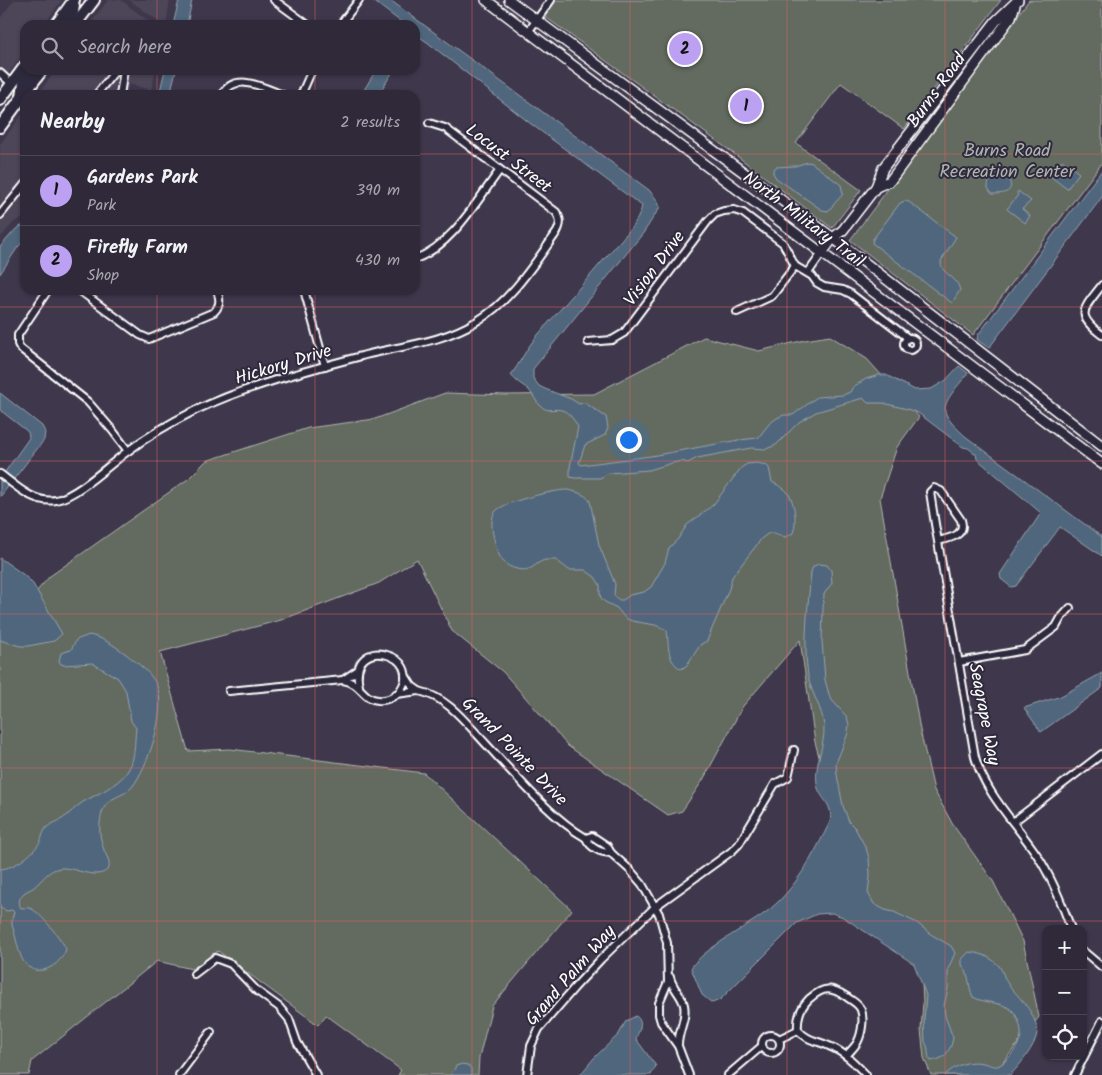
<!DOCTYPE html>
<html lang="en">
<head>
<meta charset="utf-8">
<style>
	:root { --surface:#2f2939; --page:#3b3544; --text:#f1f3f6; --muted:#a7a6ae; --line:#4a4553; --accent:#bca0f2 }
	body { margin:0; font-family:Kalam,sans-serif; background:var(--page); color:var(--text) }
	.controls { position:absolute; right:15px; bottom:15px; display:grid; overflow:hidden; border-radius:10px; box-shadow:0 1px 4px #0004 }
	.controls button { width:45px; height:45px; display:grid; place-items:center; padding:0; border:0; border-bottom:1px solid var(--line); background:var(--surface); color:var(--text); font:25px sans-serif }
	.you { position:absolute; left:628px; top:439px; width:18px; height:18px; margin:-12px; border:4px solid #fff; border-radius:50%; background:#1a73e8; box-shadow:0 0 0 8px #1a73e833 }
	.badge { display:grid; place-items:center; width:32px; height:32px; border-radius:50%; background:var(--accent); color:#111; font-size:16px; font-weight:700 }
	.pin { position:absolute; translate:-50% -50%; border:2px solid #fff; box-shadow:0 1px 5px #0006 }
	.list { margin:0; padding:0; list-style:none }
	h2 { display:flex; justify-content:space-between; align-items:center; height:65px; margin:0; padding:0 20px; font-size:21px }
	h2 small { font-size:16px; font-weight:400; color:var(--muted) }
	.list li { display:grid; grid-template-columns:32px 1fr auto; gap:15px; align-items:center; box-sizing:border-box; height:70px; padding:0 20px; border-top:1px solid var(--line) }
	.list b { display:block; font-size:19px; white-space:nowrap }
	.list p { margin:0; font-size:16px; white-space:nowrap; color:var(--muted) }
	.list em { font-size:16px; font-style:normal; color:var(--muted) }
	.icon { flex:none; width:28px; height:28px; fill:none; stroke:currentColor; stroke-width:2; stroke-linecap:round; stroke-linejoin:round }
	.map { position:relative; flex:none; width:1102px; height:1075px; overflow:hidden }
	.search { position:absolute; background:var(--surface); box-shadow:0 1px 4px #0004; left:20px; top:20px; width:400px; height:55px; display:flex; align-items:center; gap:12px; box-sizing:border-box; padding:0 18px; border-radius:15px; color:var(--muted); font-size:19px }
	.panel { position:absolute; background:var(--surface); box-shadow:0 1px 4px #0004; left:20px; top:90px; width:400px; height:205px; border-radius:15px }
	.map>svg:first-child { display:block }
	.built { fill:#4e4459 }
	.green { fill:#636b5f; stroke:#b1b5af }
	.water { fill:#50667b; stroke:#96a3b0 }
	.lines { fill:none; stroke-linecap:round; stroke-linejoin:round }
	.street-casing { stroke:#fff; stroke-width:10 }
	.secondary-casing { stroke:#fff; stroke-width:12 }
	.primary-casing { stroke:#fff; stroke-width:14 }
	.street { stroke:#2f2a3d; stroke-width:6 }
	.secondary { stroke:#2f2a3d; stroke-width:9 }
	.primary { stroke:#2f2a3d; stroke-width:10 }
	.grid { fill:none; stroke:#e05e5e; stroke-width:1; stroke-opacity:0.55 }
	.labels { text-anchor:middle; stroke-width:4; stroke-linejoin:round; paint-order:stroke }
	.street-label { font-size:18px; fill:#fff; stroke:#2f2a3d }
	.park-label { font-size:18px; fill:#b1b5af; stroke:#2f2a3d }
</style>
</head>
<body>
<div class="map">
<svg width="1102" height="1075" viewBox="0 0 1102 1075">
	<rect width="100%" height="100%" fill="#3f374c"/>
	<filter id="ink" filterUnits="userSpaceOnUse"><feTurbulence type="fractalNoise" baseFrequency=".02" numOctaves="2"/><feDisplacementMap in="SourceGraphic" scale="10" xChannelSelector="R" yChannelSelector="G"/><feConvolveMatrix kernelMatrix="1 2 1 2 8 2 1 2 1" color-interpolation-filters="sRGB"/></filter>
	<g filter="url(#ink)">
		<g class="built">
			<path d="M14 0H62L44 25H25V51L0 85V17H1Z"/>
			<path d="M108 0H121L154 25H89Z"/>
			<path d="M129 0H170L166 25H164Z"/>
			<path d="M56 70H156L151 90 129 84 126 95H37Z"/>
			<path d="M25 111V217L14 222 0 238V144Z"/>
		</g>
		<g class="green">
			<path d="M556 0H1001L904 129 841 83 796 143 861 190 832 228 729 150 544 16Z"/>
			<path d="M1029 0H1102V163L973 335 850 240Z"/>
			<path d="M830 336 867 359 919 417 897 447 880 498 920 730 934 790 953 825 993 881 1023 941 1039 1017 993 1075H931L924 1058 921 1030 923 1002 920 951 855 888 815 742 800 640 743 706 703 780 682 811 668 815 568 746 503 672 452 631 417 559 379 583 281 620 160 652 188 751 230 749 424 773 572 910 492 1006 479 1058 478 1075H398L401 1070 326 1015 318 1025 218 951 192 969 157 961 32 1061 29 1075H0V633L50 576 188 479 206 461 308 428 375 419 445 393 506 395 594 394 704 337 759 351 805 340Z"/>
		</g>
		<g class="water">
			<path d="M179 0H192L187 25H173Z"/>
			<path d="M372 0H390L649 190 657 200 660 207 644 232 533 369V378L539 386 545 389 571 399 579 404 585 403 606 417 608 428 605 435 585 445 579 463 581 465 651 456 739 440 758 438 769 424 777 418 784 415H793L817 397 843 395 850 392 853 387 866 379 879 375H886L915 390 931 389 945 381 959 366 968 373C961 383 940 403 946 414 950 423 958 429 965 436L1102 537V556L1060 527 1016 586 1011 587 1001 579 1000 574 1041 513 977 459 976 454 968 448 963 447 918 413 907 409 883 403H868L863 398 816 412 799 422 776 445 766 449 751 448 697 458 688 463 681 461 669 464 649 470 609 473 600 478H575L570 477V467L578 427C562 397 551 417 541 406 536 402 533 395 529 390 523 385 516 382 511 375 520 363 526 349 536 337 561 308 587 280 612 250 623 237 639 223 642 206L531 124 427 42 418 36 415 39V25H405Z"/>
			<path d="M165 70H176L170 95H159Z"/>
			<path d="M376 70H394L378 95H361Z"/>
			<path d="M1062 160 1079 173 1067 189 1050 176Z"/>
			<path d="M808 162 812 163 841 185 843 194 828 211 822 210 776 178 773 173V170L776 167 795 166Z"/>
			<path d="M1102 170V197L989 348 977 340 978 335Z"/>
			<path d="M1000 176 1009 180C1015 193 1002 194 992 194L988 188C988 176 994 180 1000 176Z"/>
			<path d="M1018 191 1031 201 1022 209 1030 216 1025 223 1007 209 1018 195 1017 193Z"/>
			<path d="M905 201 909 202 956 237 941 261C940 275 956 274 960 290L952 303 872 243 873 239 900 203Z"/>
			<path d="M25 224V240L18 247 0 274V247L16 229Z"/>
			<path d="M0 393 42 426 45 432 44 440 0 497V479L29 438 28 432 0 410Z"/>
			<path d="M757 463 766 465 769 468 772 482C777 485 785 488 788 493 795 503 797 522 793 533L785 537 774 533H769L762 538 732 577 729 589 709 636 707 641 701 644 686 666 681 669C666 660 669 645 667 630L655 625 632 621 625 618 617 608 605 602 601 598 600 594V585L595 577 585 570H569L556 560C553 560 548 560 545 560 534 563 532 573 517 569 504 566 499 558 496 546 493 536 489 521 495 512 502 502 554 490 567 490 574 491 586 494 590 501L599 545 615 584 614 596 619 600H623L630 595 644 592 651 587 665 563 669 548 678 539 687 525 713 505 741 468 747 464Z"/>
			<path d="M0 558 24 575 33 584 62 634 54 641 28 646H20L0 640Z"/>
			<path d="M818 564 827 565 831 570 832 583 824 594 823 609 822 641 825 680 830 698 847 717 849 725 847 736 836 763 837 775 843 806 849 822 855 828 866 848 869 858 870 876 868 893 874 904 885 910 894 912 917 923 932 935 951 946 955 953 948 969V988L944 1006 945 1016 953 1038 951 1046 945 1056 939 1059 931 1061C926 1055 930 1048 925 1042L924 1020 926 995 914 964 843 917 832 913 817 914 797 923 720 1000 712 1003 702 995 691 968C702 950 746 927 765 913 795 891 814 854 830 822 834 803 819 799 817 784 814 764 825 746 824 727 823 708 811 694 808 676 803 641 808 607 811 572L813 567Z"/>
			<path d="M89 635C102 637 115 646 126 654 137 663 152 673 157 686 167 711 148 767 132 787 124 797 108 796 103 810 98 823 99 837 104 850 107 857 110 861 109 868 98 882 76 867 61 868 48 869 42 881 33 888 30 890 25 891 23 894 19 898 18 904 21 908 25 908 28 907 32 909 40 913 63 941 66 949 61 966 36 980 24 962 18 954 16 935 12 925V919L14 912 12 910 7 911 0 908V869C15 868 32 855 40 842 42 838 43 832 46 828 50 824 57 822 62 819 70 814 75 807 83 802 97 794 117 786 127 772 136 759 134 744 136 728L131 721 126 691 118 678 92 663 64 665 61 664 59 661 61 653 71 650 76 640Z"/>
			<path d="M1102 673V688L1041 732 1024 708 1061 696Z"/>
			<path d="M969 952C980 953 989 956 997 964 1003 969 1003 977 1008 984 1019 998 1037 1013 1037 1033 1036 1045 1019 1067 1010 1075H945C956 1065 968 1060 983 1063 988 1064 993 1067 998 1066 1007 1062 1020 1046 1021 1036 1022 1029 1018 1017 1013 1011 1003 1001 984 1004 973 997 968 987 970 973 962 965V959Z"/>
			<path d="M636 1016C645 1023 638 1031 636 1039L656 1066 651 1075H580L594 1058 619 1034 626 1021Z"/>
			<path d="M462 1064 467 1065 471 1068V1075H451L456 1066Z"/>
		</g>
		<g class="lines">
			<defs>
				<g id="street">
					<path d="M274 0 308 25"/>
					<path d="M340 25 359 0"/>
					<path d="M528 32 551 0"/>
					<path d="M0 73 12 84"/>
					<path d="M96 95 116 70"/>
					<path d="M120 95 124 70"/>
					<path d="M222 95C235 71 264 88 283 95"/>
					<path d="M301 95 312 70"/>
					<path d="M0 215 25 184"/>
					<path d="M415 259C452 246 477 200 500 170"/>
					<path d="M808 273 822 253"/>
					<path d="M1102 285C1084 309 1074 314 1102 335"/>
					<path d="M48 290 18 335V344L20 348 88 402 113 431 128 451"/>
					<path d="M79 290 140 335 149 339 214 312C221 305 220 299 217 290"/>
					<path d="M304 290 325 366"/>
					<path d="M737 312 772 296 795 266"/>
					<circle cx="910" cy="344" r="6"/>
					<path d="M588 342 612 340 624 333 708 221 715 214 724 211 734 210 743 213 783 243 795 266 812 276 817 283 824 287 843 290 851 294 908 338"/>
					<path d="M0 474C16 486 34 504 56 500 77 496 110 464 128 451 149 435 172 422 196 410 250 385 308 370 365 355 405 345 441 343 477 321 511 301 534 264 557 232 561 224 561 219 556 212L445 128 429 123"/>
					<path d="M938 541C950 538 966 536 961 520L941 491 934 488 930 492 935 524 975 757C986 795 1015 822 1037 855 1052 878 1062 903 1071 929"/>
					<path d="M959 662 1025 650 1056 627 1061 618 1070 608"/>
					<path d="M358 670 343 680C362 683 362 699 378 700 386 701 394 697 399 692 428 654 347 632 359 686"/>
					<path d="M229 691 343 680"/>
					<path d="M419 691C449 698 466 723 486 744 514 774 551 818 586 838 590 848 601 853 611 853"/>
					<path d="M396 694 419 691 412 686 405 675"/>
					<path d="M1013 822 1102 754"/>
					<path d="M586 838 592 836 607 846 611 853 630 870 642 884 659 914 667 943 668 982 659 1003V1015L661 1022 678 1046 689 1075"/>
					<path d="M1083 951 1102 967"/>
					<path d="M194 974 215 958 231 964 257 991 279 1007 289 1019 297 1042 316 1075"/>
					<path d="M670 977C672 988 682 995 684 1005 687 1019 678 1031 678 1045"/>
					<circle cx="771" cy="1044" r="9"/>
					<path d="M779 1039 798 1030"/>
					<path d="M846 1056C850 1051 856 1046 858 1041 862 1033 864 1018 861 1010 859 1004 852 1001 847 997 831 987 824 986 809 999 800 1008 797 1017 798 1030 808 1041 816 1040 829 1046 844 1052 855 1063 866 1075"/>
					<path d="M179 1075 211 1032"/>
					<path d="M527 1075 531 1046 539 1029 575 987 601 959 656 906 732 851 739 844 775 784 788 777 794 750"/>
					<path d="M728 1075 762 1046"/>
					<path d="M1075 1075 1102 1021"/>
				</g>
				<g id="secondary">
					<path d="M486 0 1102 464"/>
					<path d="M509 0 833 238 1102 446"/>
					<path d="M876 187 890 181 1011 17 1015 5"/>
					<path d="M822 253 833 238 843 230 876 187 883 168 996 21 1018 0"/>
				</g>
				<g id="primary">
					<path d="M56 25 74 0"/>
					<path d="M65 25 73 12 74 6"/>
					<path d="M75 25 94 0"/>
					<path d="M22 96 24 83 32 70"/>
					<path d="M0 100 25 66"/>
					<path d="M0 127 42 70"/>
				</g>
			</defs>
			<use href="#street" class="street-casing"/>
			<use href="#secondary" class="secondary-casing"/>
			<use href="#primary" class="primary-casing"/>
			<use href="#street" class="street"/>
			<use href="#secondary" class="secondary"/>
			<use href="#primary" class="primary"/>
		</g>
	</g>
	<path class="grid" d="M157 0V25M315 0V25M472 0V1075M630 0V1075M787 0V1075M945 0V1075M157 70V95M315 70V95M0 154H25M415 154H1102M157 290V1075M315 290V1075M0 307H1102M0 461H1102M0 614H1102M0 768H1102M0 921H1102"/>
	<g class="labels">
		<g class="street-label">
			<text transform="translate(936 90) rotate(-54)" y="6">Burns Road</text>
			<text transform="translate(509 158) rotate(37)" y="6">Locust Street</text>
			<text transform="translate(804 219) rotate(37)" y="6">North Military Trail</text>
			<text transform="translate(654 268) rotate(-53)" y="6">Vision Drive</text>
			<text transform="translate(283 364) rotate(-17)" y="6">Hickory Drive</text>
			<text transform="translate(985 714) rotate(79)" y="6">Seagrape Way</text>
			<text transform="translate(515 751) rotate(46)" y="6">Grand Pointe Drive</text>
			<text transform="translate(570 975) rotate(-49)" y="6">Grand Palm Way</text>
		</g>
		<g class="park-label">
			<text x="1007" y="156">Burns Road<tspan x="1007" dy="21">Recreation Center</tspan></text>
		</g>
	</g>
</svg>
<div class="controls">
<button>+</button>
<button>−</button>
<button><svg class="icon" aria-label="locate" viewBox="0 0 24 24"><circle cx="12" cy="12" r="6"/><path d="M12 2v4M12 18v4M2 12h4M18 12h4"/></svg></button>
</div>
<div class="you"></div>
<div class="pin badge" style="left:746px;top:106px">1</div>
<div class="pin badge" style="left:685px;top:49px">2</div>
<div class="search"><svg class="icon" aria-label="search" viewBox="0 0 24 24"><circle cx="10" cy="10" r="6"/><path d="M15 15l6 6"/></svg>Search here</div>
<section class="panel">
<h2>Nearby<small>2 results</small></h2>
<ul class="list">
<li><span class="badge">1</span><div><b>Gardens Park</b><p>Park</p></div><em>390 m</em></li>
<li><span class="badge">2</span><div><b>Firefly Farm</b><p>Shop</p></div><em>430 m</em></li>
</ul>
</section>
</div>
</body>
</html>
